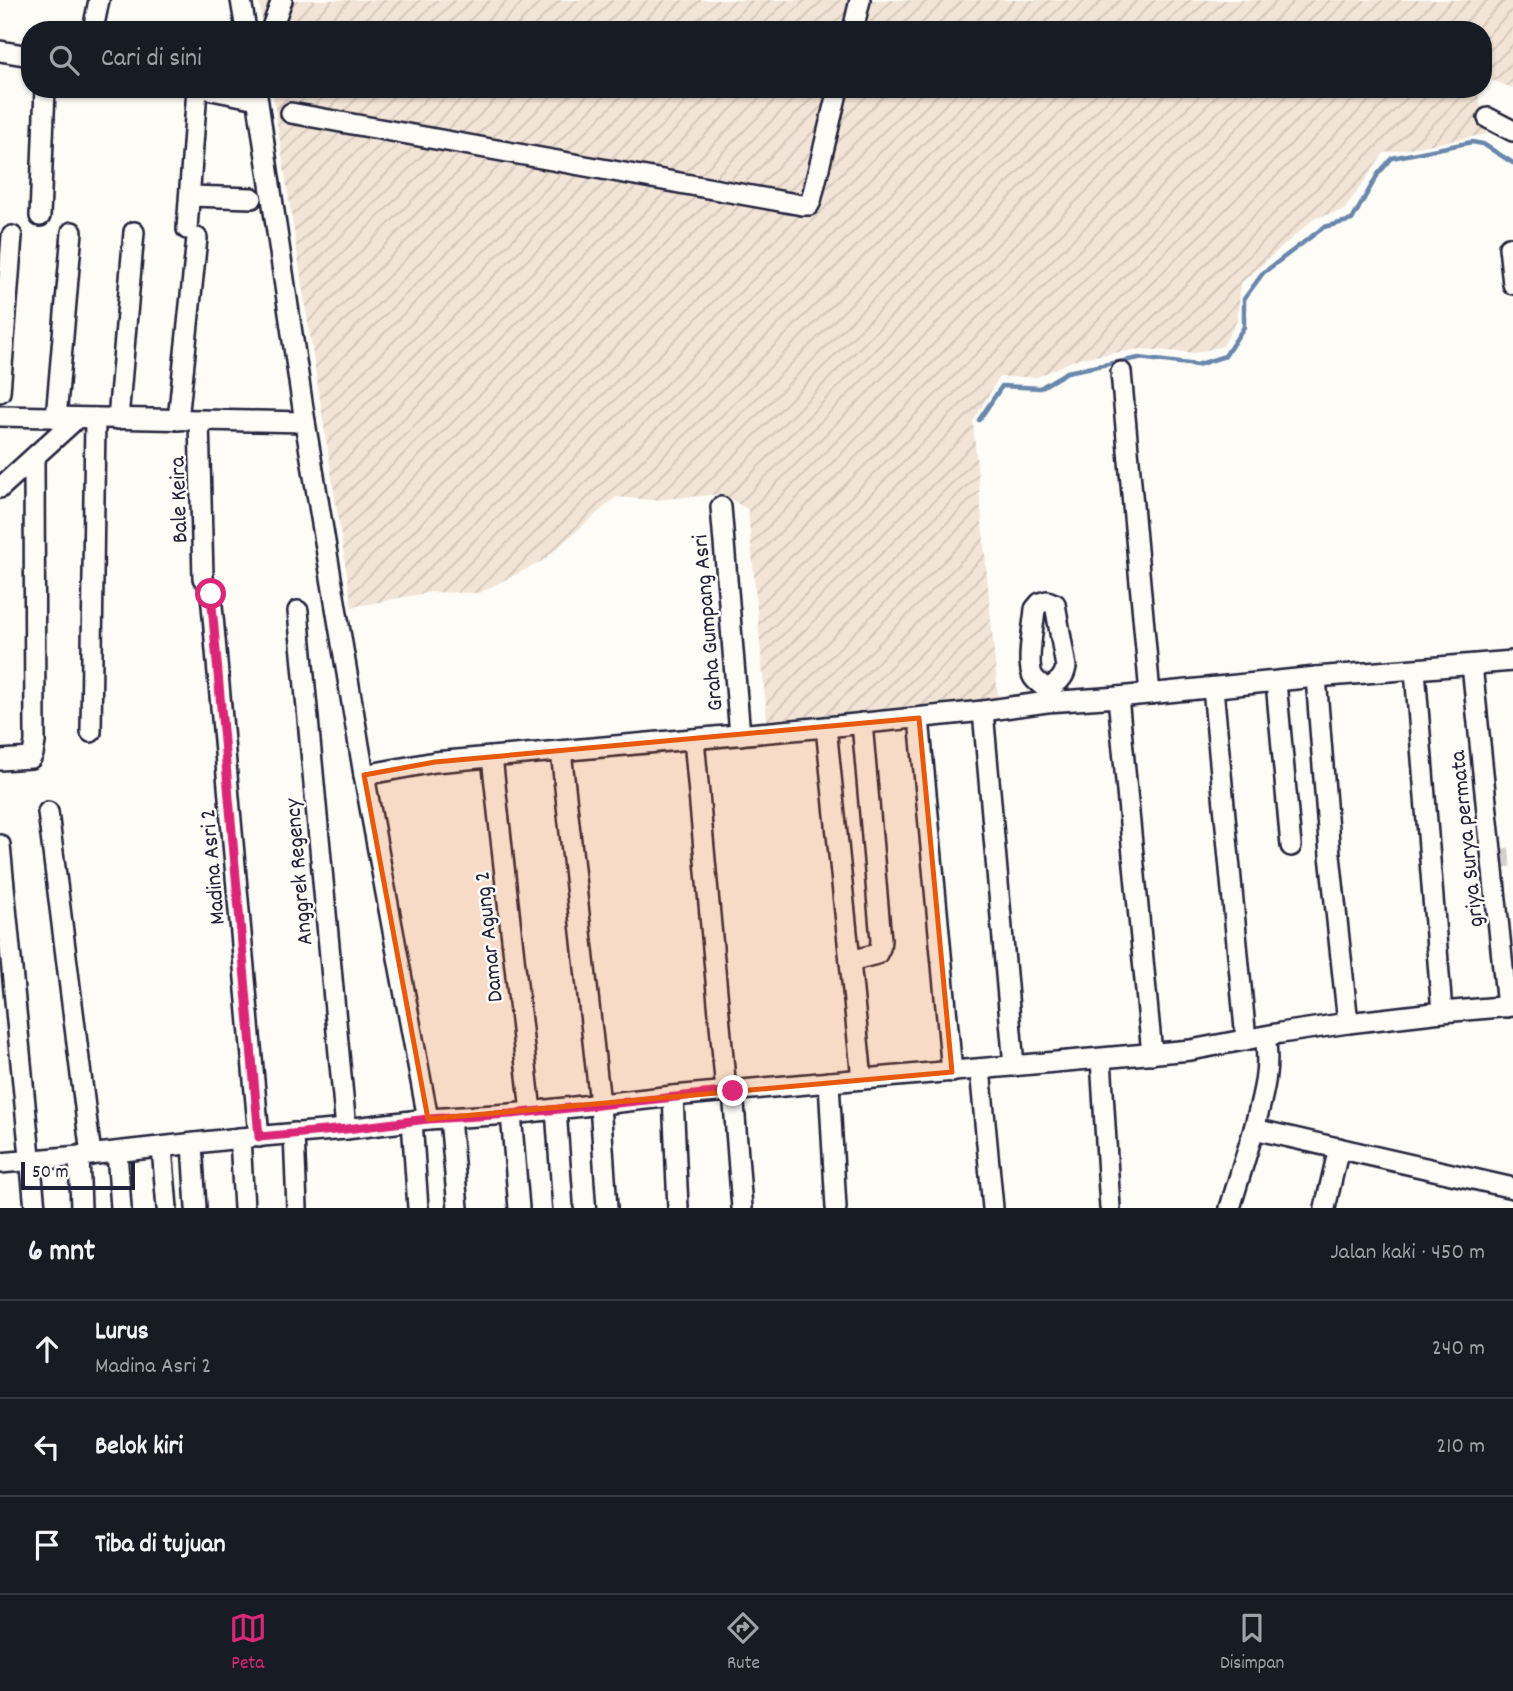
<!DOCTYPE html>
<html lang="id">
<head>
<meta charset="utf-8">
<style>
	:root { --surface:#171b24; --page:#20242c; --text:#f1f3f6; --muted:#9ea1a6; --line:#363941; --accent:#db2777 }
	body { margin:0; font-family:Dekko,sans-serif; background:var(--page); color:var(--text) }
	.scale { position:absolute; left:21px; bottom:18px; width:114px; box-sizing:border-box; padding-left:7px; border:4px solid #22223b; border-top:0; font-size:19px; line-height:24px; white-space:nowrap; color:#22223b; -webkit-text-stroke:5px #fdfcf7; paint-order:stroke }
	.stop { position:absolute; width:21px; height:21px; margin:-16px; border:5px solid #db2777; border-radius:50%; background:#fff }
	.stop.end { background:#db2777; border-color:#fff; box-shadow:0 2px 7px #0008 }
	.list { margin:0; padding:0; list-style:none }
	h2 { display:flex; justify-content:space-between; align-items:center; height:91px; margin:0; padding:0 28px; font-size:30px }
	h2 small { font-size:23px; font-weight:400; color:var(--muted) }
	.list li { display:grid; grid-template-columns:46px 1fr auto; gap:21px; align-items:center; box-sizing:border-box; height:98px; padding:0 28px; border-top:2px solid var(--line) }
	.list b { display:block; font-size:26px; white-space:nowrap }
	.list p { margin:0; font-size:23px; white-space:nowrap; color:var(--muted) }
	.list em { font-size:23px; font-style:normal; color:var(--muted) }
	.icon { flex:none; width:38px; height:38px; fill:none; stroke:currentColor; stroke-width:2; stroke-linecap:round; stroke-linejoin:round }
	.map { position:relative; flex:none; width:1513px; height:1208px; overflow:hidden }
	.search { position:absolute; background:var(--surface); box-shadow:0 2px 5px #0004; left:21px; right:21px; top:21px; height:77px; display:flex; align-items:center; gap:18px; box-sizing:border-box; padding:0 24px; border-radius:28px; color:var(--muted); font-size:26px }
	.sheet { height:385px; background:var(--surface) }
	nav { display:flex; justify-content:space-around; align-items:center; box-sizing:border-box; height:98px; border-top:2px solid var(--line); background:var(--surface); font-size:19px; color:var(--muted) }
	nav a { display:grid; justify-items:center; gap:4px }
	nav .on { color:var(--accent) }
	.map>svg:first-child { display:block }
	.industrial { fill:url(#industrial-furrows) }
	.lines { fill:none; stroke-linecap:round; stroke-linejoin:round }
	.stream { stroke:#6987ab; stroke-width:4.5 }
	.minor-tunnel { stroke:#d1d0d1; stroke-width:19; stroke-dasharray:19 10; stroke-linecap:butt }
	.minor-casing { stroke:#22223b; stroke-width:24 }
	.minor { stroke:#fdfcf7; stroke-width:19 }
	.route { stroke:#db2777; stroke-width:9 }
	.marked { fill:#e8590c; fill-opacity:0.2; stroke:#e8590c; stroke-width:5; stroke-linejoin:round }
	.labels { text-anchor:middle; stroke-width:5; stroke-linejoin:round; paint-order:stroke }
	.street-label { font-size:23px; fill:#22223b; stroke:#fdfcf7 }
</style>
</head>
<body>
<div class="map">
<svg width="1513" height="1208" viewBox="0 0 1513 1208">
	<defs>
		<pattern id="industrial-furrows" width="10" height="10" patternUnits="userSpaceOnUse" patternTransform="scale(1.75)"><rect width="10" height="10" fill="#f2e4d6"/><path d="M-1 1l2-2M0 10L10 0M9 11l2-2" fill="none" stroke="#cfc3b9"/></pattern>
	</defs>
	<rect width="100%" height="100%" fill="#fdfcf7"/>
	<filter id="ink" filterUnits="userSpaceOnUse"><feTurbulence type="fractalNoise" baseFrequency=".0143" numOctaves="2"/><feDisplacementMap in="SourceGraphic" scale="14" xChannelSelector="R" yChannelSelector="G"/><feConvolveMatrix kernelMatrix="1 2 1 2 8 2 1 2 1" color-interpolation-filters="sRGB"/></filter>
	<g filter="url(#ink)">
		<g class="industrial">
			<path d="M259 0H1513V88L1483 77V30H263Z"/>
			<path d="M272 89H1477L1487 134 1384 153 1344 210 1315 218 1241 283 1237 320 1223 346 1194 353 1141 349 1079 358 1037 377H999L973 422 999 708 768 731 748 510 723 494 653 500 616 497 542 561 479 593 431 592 352 607Z"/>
		</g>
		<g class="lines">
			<path class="stream" d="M979 420 1002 386 1040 388 1067 372 1139 358 1197 365 1225 356 1244 327V299L1263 273 1324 227 1352 220 1378 174 1392 158 1472 142 1483 144 1513 163"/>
			<path class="minor-tunnel" d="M1491 859 1513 857"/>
			<defs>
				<g id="minor">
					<path d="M241 0 246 30"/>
					<path d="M93 30 99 0"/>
					<path d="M271 30 282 0"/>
					<path d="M853 30 860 0"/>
					<path d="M0 51 30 56"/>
					<path d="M207 89 257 99"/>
					<path d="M256 89 305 422 364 775 428 1119 511 1114 673 1096 1191 1050 1281 1033 1348 1023 1442 1012 1513 1006"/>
					<path d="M291 113 802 205H809L811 201 838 89"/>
					<path d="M1488 118 1513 131"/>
					<path d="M190 196 252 198"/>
					<path d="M40 216 45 89"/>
					<path d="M187 229 197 89"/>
					<path d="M1509 247 1513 284"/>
					<path d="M1121 372 1150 694"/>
					<path d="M0 392 12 236"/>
					<path d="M0 416 305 422"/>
					<path d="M56 418 72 232"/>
					<path d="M118 419 134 232"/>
					<path d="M178 420 197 238"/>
					<path d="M199 420 203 578"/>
					<path d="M0 488 77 418"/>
					<path d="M721 507 740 735"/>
					<path d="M211 594 259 1137"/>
					<path d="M1047 601 1055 604 1066 667C1064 679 1057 683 1047 689 1043 686 1037 682 1034 678 1025 666 1034 624 1035 609L1040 603Z"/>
					<path d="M298 611 346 1129"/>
					<path d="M1472 665 1507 1007"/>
					<path d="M1415 670 1442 1012"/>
					<path d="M1316 677 1330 855 1348 1023"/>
					<path d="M1276 682 1291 846"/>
					<path d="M1213 688 1246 1040"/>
					<path d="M1118 697 1152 1054"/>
					<path d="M983 711 1014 1066"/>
					<path d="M919 718 952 1072"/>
					<path d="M826 727 862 1079"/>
					<path d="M91 732 95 418"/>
					<path d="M694 739 726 1091"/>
					<path d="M561 751 600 1104 607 1208"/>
					<path d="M492 757 531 1112"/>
					<path d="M0 760 31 758 33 754 35 742 34 458"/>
					<path d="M364 775 435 762 826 727 983 711 1047 702 1118 697 1316 677 1513 661"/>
					<path d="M48 812 91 1155"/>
					<path d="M0 845 35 1208"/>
					<path d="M850 961 877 954 880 948 881 940 862 723"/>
					<path d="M1265 1037C1271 1069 1262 1098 1254 1129L1513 1188"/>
					<path d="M1101 1059 1110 1208"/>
					<path d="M980 1069 993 1208"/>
					<path d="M829 1082 836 1208"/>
					<path d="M733 1091 742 1208"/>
					<path d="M673 1096 678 1208"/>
					<path d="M556 1109 563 1208"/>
					<path d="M511 1114 519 1208"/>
					<path d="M450 1118 458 1208"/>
					<path d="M412 1121 418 1208"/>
					<path d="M294 1133 297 1208"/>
					<path d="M240 1138 244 1208"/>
					<path d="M192 1144 196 1208"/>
					<path d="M162 1148 167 1208"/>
					<path d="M117 1152 121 1208"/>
					<path d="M79 1156 81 1208"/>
					<path d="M0 1163 79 1156 240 1138 346 1129 428 1119"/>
					<path d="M1230 1208 1254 1129"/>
					<path d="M1325 1208 1339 1148"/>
				</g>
			</defs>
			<use href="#minor" class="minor-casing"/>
			<use href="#minor" class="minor"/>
		</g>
	</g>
	<g class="lines" filter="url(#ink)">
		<path class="route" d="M211 594 259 1137 346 1129 428 1119 511 1114 733 1091"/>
	</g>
	<path class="marked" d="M919 718 952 1072 428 1119 364 775 435 762Z"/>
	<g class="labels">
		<g class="street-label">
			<text transform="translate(177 500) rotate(-92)" y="8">Bale Keira</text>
			<text transform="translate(706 623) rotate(-95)" y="8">Graha Gumpang Asri</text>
			<text transform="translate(1465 839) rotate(-96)" y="8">griya Surya permata</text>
			<text transform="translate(211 867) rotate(-95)" y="8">Madina Asri 2</text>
			<text transform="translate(297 872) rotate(-95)" y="8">Anggrek Regency</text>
			<text transform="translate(487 937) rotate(-96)" y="8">Damar Agung 2</text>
		</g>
	</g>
</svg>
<div class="scale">50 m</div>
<div class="stop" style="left:211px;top:594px"></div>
<div class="stop end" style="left:733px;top:1091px"></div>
<div class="search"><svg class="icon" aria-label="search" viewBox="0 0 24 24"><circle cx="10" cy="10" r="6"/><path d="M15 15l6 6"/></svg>Cari di sini</div>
</div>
<section class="sheet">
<h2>6 mnt<small>Jalan kaki · 450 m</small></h2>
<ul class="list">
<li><svg class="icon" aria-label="ahead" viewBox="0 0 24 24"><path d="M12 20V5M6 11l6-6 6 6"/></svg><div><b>Lurus</b><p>Madina Asri 2</p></div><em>240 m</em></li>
<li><svg class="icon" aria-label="left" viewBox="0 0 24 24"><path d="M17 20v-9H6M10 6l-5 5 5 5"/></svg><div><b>Belok kiri</b></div><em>210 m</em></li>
<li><svg class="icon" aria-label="arrive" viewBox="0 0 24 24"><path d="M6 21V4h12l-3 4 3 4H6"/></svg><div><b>Tiba di tujuan</b></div></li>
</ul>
</section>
<nav>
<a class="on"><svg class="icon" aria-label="map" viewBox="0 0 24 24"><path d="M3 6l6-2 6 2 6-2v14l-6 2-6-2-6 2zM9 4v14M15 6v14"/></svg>Peta</a>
<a><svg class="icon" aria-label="directions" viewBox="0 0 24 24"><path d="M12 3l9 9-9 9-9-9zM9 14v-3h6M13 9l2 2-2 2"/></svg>Rute</a>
<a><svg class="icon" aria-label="saved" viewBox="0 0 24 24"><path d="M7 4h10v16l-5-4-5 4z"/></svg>Disimpan</a>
</nav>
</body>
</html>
